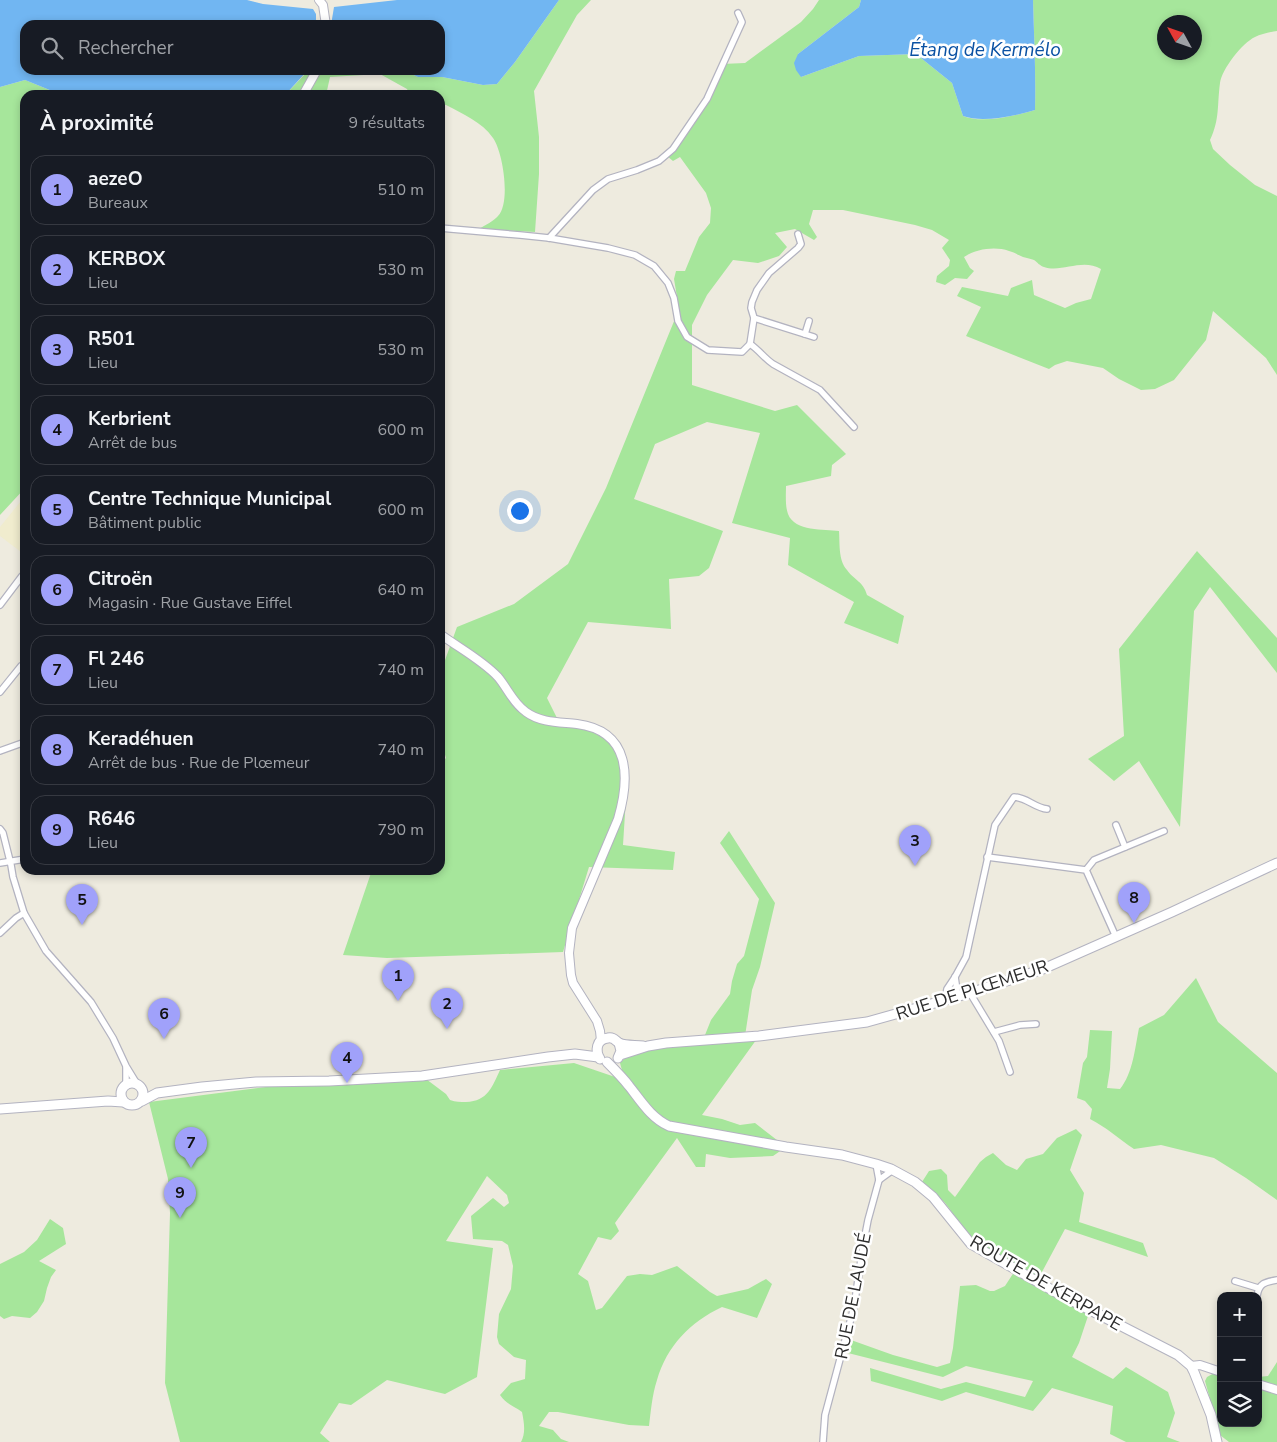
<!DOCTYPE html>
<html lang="fr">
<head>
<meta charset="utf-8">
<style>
	:root { --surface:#171b24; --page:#20242c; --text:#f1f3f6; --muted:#9ea1a6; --line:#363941; --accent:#a0a1fa }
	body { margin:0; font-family:"Nunito Sans",sans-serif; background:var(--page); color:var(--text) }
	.controls { position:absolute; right:15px; bottom:15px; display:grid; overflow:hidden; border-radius:10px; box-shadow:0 2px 8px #0003 }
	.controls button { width:45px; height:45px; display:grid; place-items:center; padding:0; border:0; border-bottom:1px solid var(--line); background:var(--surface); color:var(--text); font:25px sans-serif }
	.compass { position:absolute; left:1157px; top:15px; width:45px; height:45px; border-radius:50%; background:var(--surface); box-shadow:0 2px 8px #0003; rotate:310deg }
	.you { position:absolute; left:519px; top:510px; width:18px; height:18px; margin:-12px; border:4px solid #fff; border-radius:50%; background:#1a73e8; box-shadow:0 0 0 8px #1a73e833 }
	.badge { display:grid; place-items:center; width:32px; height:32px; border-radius:50%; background:var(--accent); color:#111; font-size:16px; font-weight:700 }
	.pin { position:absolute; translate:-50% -41px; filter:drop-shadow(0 1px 2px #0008) }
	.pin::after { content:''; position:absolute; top:26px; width:18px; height:15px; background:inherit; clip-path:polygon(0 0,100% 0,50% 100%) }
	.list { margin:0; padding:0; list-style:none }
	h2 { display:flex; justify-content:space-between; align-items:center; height:65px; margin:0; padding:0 20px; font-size:21px }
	h2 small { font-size:16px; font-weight:400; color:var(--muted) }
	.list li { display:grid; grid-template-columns:32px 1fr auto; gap:15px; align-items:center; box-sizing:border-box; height:70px; margin:0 10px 10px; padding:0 10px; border:1px solid var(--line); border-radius:15px }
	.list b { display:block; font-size:19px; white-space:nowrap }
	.list p { margin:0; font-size:16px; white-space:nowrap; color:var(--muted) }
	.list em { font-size:16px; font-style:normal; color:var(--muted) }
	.icon { flex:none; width:28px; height:28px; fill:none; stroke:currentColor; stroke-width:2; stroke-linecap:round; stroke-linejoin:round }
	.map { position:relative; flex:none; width:1277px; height:1442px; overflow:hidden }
	.search { position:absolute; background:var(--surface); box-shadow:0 2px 8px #0003; left:20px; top:20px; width:425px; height:55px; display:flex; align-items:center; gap:12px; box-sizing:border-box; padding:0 18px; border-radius:15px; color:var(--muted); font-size:19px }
	.panel { position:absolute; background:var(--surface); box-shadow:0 2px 8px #0003; left:20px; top:90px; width:425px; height:785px; border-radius:15px }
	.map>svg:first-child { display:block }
	.education { fill:#f0ecce }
	.green { fill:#a6e69b; fill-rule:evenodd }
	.water { fill:#71b6f2 }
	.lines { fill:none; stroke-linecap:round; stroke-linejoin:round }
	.minor-casing { stroke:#b3b3c0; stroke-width:8 }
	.tertiary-casing { stroke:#b3b3c0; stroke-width:10 }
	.secondary-casing { stroke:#b3b3c0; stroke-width:11 }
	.minor { stroke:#fff; stroke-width:5.5 }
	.tertiary { stroke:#fff; stroke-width:8 }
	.secondary { stroke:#fff; stroke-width:9 }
	.labels { text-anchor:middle; stroke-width:5; stroke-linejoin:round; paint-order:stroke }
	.street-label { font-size:18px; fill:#2d2d2d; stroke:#fff }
	.water-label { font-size:19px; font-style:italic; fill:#0a51a3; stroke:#fff }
</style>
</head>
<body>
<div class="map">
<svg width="1277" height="1442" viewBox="0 0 1277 1442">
	<rect width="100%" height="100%" fill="#eeebdf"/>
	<path class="education" d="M25 496V555L0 536V527Z"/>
	<g class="green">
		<path d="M559 0H591L577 15 534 91 539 137V174L535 232 479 229C485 225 494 221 498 216 511 203 503 152 493 138 482 122 463 114 446 105L440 104V95H410L407 89 380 74 330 77 326 95H285L307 72 329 73V70H403L418 77H442L483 85 497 84 515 62Z"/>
		<path d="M819 0H861L859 7 798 54 801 77 859 56 916 54 952 83 963 116C982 124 1015 116 1035 110 1036 73 1034 37 1033 0H1277V31C1270 32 1261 34 1255 37 1242 43 1222 69 1220 83 1217 105 1220 119 1210 140L1213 149 1230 165 1255 185 1277 196V375L1266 358 1213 311 1206 340 1174 380 1155 389 1141 390 1119 379 1103 368 1067 361 1055 365 1049 369 966 336 981 307 957 296 962 287 1008 296 1011 288 1032 280 1034 295 1065 308 1076 303 1091 299 1101 269C1082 258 1062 273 1044 267 1040 266 1037 262 1034 260 1031 259 1027 258 1023 257 1018 255 1014 252 1009 251 995 246 976 249 964 257L970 268 974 271 967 279 955 278 945 285 936 282 937 276 949 266 950 260 942 248 949 240 932 230 915 225 843 210H813L809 224 817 237 814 240 795 229 775 233 787 247 779 256 758 263 733 260 707 295 692 325V385L775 411 797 405 846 454 832 465 831 476 786 486C786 494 785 506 788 514 795 532 824 529 839 531 840 543 838 560 847 570 855 581 863 581 867 595L904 616 898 644 844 623 854 602 788 565 790 538 732 523 760 433 707 422 655 444 634 499 723 531 709 568 699 576 669 579 671 629 588 622 547 698 557 718 599 727 616 741 627 782 623 845 675 852 673 870 589 867 563 952 387 958 343 955 372 870H440V764L446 758 440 738V674L457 627 514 604 568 564 606 488 679 309 674 279 676 271H685L699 237 710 223 711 208 706 193 680 157 673 161 667 156 694 119 722 64 745 63 801 22 813 9ZM1164 22H1194V52H1164Z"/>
		<path d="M25 80 62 95H25V488L0 515V87Z"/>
		<path d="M1197 551 1277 638V673L1210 587 1194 611 1180 827 1139 761 1114 781 1088 759 1124 736 1119 649Z"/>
		<path d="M729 831 775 903 760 967 752 990 745 1036H759L702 1115 722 1119 740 1125 755 1123 786 1147 773 1156 730 1158 706 1154 705 1167H696L677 1138 615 1223 619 1231 611 1240 598 1237 578 1274 588 1281 596 1310 602 1308 627 1276 640 1274 652 1275 677 1266 710 1292 717 1296 748 1289 766 1279 772 1284 757 1318 722 1307C690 1322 667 1346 657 1380 652 1395 651 1411 649 1426L629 1425 558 1412H549L539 1426 553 1430 561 1439 569 1442H521C526 1433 524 1422 522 1412 513 1405 507 1405 500 1395L511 1383 525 1379 526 1360 514 1357 499 1344 497 1337 499 1314 511 1289 513 1266 508 1245 502 1241 473 1239 471 1216 493 1198 504 1207 509 1203 507 1195 487 1176 446 1241 493 1248 477 1377 445 1394 387 1380 351 1405 339 1403 320 1433 330 1442H180L165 1383 170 1213 168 1179 149 1102 313 1081 422 1076 446 1094 450 1100C456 1102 460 1102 466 1102 488 1101 492 1087 500 1070L574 1063 618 1078 623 1074 620 1063C637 1045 678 1044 703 1040L711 1020 730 994 732 981 737 964 744 956 759 899 720 843Z"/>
		<path d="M1196 978 1218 1022 1277 1073V1200L1246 1178 1214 1158 1161 1145 1134 1149C1119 1139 1106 1127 1090 1119L1092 1109 1085 1101 1077 1098 1083 1063 1087 1057 1090 1030 1112 1031 1110 1069 1107 1088 1120 1089C1133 1073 1135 1048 1139 1028L1164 1015Z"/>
		<path d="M1076 1129 1082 1135 1070 1170 1084 1193 1079 1222 1143 1243 1148 1257 1065 1229 1035 1285 1089 1313 1079 1343 1072 1357 1113 1379 1126 1367 1168 1392 1175 1413 1167 1437 1180 1442H1126L1110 1434 1113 1406 1052 1388 1033 1411 966 1392 942 1401 871 1381 870 1368 941 1389 966 1382 1025 1397 1033 1381 966 1366 943 1377 848 1353 851 1340 893 1355 937 1367 950 1363 953 1348 960 1286 976 1285 990 1291H994L1005 1286 1018 1266C1000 1255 979 1247 965 1232 957 1223 953 1212 945 1203 938 1195 930 1189 922 1182L929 1171 941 1169 947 1175 948 1190 955 1197 980 1162 986 1157 993 1153 1006 1165 1017 1170 1026 1159 1043 1154 1057 1138Z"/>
		<path d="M50 1219 63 1228 66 1244 39 1261 56 1270 51 1277 47 1288 44 1301 37 1312 30 1318 12 1316 4 1319 0 1316V1264L24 1252 37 1240Z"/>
		<path d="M1277 1362V1442H1229L1216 1432 1206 1402 1210 1399 1205 1381 1207 1377 1218 1371 1221 1372V1423H1258V1377L1268 1376Z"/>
	</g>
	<g class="water">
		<path d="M0 0H247L263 4 313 9 316 14V25H25V70H308L285 95H62L25 80 0 87Z"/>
		<path d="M397 0H559L515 62 497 84 483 85 442 77H418L403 70H440V25H331L334 7Z"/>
		<path d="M861 0H1033C1034 37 1036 74 1035 110 1015 116 982 123 963 116L952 83 916 54 859 56 801 77 796 70 794 63 798 54 859 7Z"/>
	</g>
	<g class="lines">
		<defs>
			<g id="minor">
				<path d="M440 228 520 235 549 238 608 248 635 255 654 266 668 283 674 298 678 321 687 337 708 350 742 352 750 344C759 350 764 358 773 364L820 390 854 427"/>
				<path d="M549 238 593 190 608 179 637 170 659 161 673 149 707 99 742 22 738 13"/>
				<path d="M754 318 814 337"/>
				<path d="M805 334 809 321"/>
				<path d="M750 344 754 318 751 308 752 302 757 290 769 273 798 248 801 244 798 234"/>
				<path d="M0 605 22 576"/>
				<path d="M0 692 21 666 25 665"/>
				<path d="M0 751 25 742"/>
				<path d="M1116 825 1125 847"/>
				<path d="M0 829 3 833 11 865 13 877 24 913 46 951 91 1002 113 1038 126 1066 137 1084"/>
				<path d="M987 857 1086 870 1116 937"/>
				<path d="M0 863 25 859"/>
				<path d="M1086 870 1094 860 1164 831"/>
				<path d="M0 933 16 918 24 913"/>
				<path d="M955 977 958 997"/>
				<path d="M970 993 999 1041 1010 1072"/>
				<path d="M945 1000 947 989 955 977 966 957 995 825 1014 797C1026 797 1035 808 1047 809"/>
				<path d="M994 1032 1020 1025 1036 1024"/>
				<path d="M126 1085V1068"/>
				<path d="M879 1180 890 1172 891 1169"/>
				<path d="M1235 1281 1258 1288"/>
				<path d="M1257 1296C1259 1283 1265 1282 1277 1280"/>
				<path d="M823 1442 825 1415 854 1307 863 1246 868 1220 879 1180 876 1164"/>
			</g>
			<g id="tertiary">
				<path d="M319 0 323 5 326 25"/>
				<path d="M303 95 317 70"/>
				<path d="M440 634C459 648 482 660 498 677 508 689 513 703 526 712 541 723 560 722 577 724 631 731 630 778 618 819L572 928 569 953 571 975 573 983 597 1021 600 1031 601 1041"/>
				<path d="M1191 1366 1200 1365 1221 1372"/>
				<path d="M1258 1384 1277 1390"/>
			</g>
			<g id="secondary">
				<path d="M620 1055 648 1046 666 1043 759 1036 867 1022 970 993 1043 969 1172 912 1277 863"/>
				<path d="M618 1058 621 1051 619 1043"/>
				<path d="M600 1059C595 1051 596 1039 608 1038 613 1037 615 1040 619 1043 625 1046 635 1045 643 1046"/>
				<path d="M607 1062C615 1070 623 1078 629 1086 641 1101 651 1118 669 1126L786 1147 842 1155 876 1164 891 1169 915 1182 933 1197 971 1244 1059 1294 1178 1355 1191 1366 1194 1372 1211 1415 1217 1442"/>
				<circle cx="132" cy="1094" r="11"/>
				<path d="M142 1101 157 1093 202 1087 256 1082 329 1081 422 1076 548 1057 575 1054 598 1057"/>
				<path d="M0 1109 108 1101 123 1102"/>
			</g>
		</defs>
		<use href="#minor" class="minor-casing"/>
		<use href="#tertiary" class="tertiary-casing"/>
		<use href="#secondary" class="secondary-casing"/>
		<use href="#minor" class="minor"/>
		<use href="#tertiary" class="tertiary"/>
		<use href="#secondary" class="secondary"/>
	</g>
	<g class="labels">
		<g class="street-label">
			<text transform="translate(972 990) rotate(-18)" y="6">RUE DE PLŒMEUR</text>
			<text transform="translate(1046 1283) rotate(30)" y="6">ROUTE DE KERPAPE</text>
			<text transform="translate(853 1296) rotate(-79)" y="6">RUE DE LAUDÉ</text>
		</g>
		<g class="water-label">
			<text x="985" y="56">Étang de Kermélo</text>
		</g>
	</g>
</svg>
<div class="controls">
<button>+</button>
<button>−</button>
<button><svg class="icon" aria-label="layers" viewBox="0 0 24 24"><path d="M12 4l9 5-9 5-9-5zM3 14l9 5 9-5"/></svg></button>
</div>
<svg class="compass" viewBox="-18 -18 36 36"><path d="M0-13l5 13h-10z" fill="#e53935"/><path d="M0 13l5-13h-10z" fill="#9ea1a6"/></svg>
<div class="you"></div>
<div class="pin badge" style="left:398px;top:1001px">1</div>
<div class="pin badge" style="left:447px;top:1029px">2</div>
<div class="pin badge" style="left:915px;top:866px">3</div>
<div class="pin badge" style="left:347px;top:1083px">4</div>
<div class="pin badge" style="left:82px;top:925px">5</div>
<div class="pin badge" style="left:164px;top:1039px">6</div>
<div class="pin badge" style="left:191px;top:1168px">7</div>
<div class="pin badge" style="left:1134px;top:923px">8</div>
<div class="pin badge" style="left:180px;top:1218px">9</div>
<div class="search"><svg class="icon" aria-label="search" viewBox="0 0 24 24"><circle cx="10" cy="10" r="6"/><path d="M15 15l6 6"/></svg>Rechercher</div>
<section class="panel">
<h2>À proximité<small>9 résultats</small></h2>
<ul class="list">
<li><span class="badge">1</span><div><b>aezeO</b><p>Bureaux</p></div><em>510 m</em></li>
<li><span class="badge">2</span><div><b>KERBOX</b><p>Lieu</p></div><em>530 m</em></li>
<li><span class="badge">3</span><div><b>R501</b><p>Lieu</p></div><em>530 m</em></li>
<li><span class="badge">4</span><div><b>Kerbrient</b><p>Arrêt de bus</p></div><em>600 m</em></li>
<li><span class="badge">5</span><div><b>Centre Technique Municipal</b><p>Bâtiment public</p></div><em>600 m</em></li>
<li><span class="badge">6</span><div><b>Citroën</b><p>Magasin · Rue Gustave Eiffel</p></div><em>640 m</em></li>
<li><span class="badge">7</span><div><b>Fl 246</b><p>Lieu</p></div><em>740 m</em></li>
<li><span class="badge">8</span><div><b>Keradéhuen</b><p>Arrêt de bus · Rue de Plœmeur</p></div><em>740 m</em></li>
<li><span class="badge">9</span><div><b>R646</b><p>Lieu</p></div><em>790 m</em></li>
</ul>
</section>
</div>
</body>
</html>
